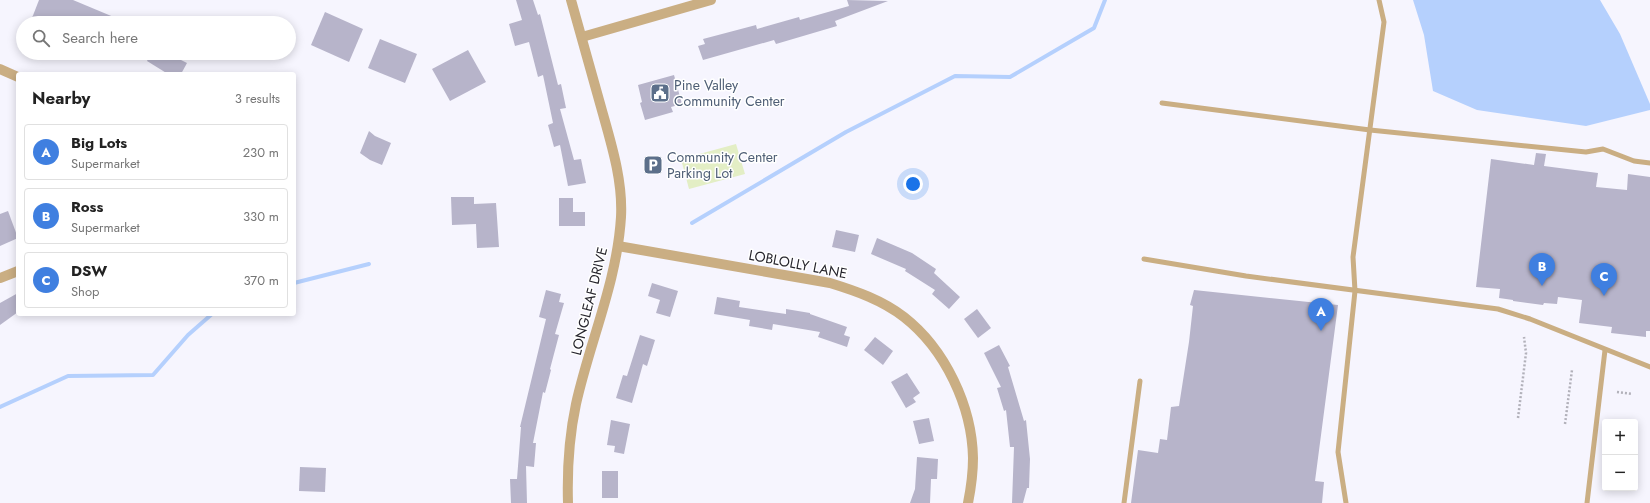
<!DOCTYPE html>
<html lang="en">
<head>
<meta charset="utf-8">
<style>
	:root { --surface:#fff; --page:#f2f2f2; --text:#222; --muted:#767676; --line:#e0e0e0; --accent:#0f766e }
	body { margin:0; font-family:Jost,sans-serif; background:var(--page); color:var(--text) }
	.controls { position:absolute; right:12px; bottom:12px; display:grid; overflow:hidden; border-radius:4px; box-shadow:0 2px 10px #0003 }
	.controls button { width:36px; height:36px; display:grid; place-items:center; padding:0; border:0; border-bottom:1px solid var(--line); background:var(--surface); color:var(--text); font:20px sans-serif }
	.you { position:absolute; left:913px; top:184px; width:14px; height:14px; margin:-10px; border:3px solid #fff; border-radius:50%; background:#1a73e8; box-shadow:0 0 0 6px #1a73e833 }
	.badge { display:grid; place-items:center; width:26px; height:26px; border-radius:50%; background:var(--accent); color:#fff; font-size:13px; font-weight:700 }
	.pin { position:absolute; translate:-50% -33px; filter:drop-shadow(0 1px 2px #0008) }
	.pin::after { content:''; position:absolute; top:21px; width:14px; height:12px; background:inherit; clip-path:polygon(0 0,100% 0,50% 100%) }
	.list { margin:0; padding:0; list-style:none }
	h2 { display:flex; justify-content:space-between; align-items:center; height:52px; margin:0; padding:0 16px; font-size:17px }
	h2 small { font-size:13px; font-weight:400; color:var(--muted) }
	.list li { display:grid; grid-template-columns:26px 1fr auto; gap:12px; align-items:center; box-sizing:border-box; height:56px; margin:0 8px 8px; padding:0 8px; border:1px solid var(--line); border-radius:4px }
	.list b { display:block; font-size:15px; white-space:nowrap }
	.list p { margin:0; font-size:13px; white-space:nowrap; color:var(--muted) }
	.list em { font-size:13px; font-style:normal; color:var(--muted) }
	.icon { flex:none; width:22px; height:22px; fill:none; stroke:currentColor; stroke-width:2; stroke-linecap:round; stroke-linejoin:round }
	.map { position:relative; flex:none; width:1650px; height:503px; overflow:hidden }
	.search { position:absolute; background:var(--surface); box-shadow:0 2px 10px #0003; left:16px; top:16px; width:280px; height:44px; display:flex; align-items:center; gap:10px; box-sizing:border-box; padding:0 14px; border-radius:22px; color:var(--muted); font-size:15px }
	.panel { position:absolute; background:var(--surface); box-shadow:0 2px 10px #0003; left:16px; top:72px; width:280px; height:244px; border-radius:4px }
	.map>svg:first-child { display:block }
	.green { fill:#e3eec5 }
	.water { fill:#b5d0fd }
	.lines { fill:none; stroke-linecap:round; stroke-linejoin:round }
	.stream { stroke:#b5d0fd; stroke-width:4 }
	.building { fill:#b7b4ca }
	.path { stroke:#b2b1ba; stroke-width:2.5; stroke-dasharray:2 2; stroke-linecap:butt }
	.service { stroke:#caae83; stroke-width:5 }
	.minor { stroke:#caae83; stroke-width:10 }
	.labels { text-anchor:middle; stroke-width:3; stroke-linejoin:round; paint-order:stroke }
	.service-label { font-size:14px; fill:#4e5e75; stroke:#fff; text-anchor:start }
	.street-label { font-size:14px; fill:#26252d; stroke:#fff }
</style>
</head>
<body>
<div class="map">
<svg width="1650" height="503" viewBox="0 0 1650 503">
	<rect width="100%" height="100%" fill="#f6f5fe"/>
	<path class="green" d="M736 144 745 174 689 189 681 159Z"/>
	<path class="water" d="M1413 0H1600L1620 34 1650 104V110L1586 126 1477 110 1433 91 1424 35Z"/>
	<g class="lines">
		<g class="stream">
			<path d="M692 223 846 132 955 76 1010 77 1094 28 1105 0"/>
			<path d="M294 283 369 264"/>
			<path d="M0 407 68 376 153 375 188 335 212 314"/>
		</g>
	</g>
	<g class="building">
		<path d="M39 0H73L128 23H45L32 18Z"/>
		<path d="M516 0H533L538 15 540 14 558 85 561 84 566 108 560 109 574 160 581 159 586 183 568 186 560 145 554 147 548 125 553 123 543 75 538 77 529 42 515 46 509 24 522 20Z"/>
		<path d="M847 0 888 1 835 21 837 26 776 44 774 40 703 60 698 46 705 44 703 39 756 25 757 29 799 17 800 20 849 6Z"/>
		<path d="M325 12 363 29 349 62 311 45Z"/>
		<path d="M380 39 417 54 405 83 368 68Z"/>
		<path d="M468 50 486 82 450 101 432 69Z"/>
		<path d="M151 53H167L187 63 181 74H168L147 61Z"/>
		<path d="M674 75 682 104 671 107 673 112 645 120 640 103 642 102 638 85Z"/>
		<path d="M369 131 375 136 391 143 382 165 370 160 360 153Z"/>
		<path d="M1536 153 1546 154 1544 166 1598 173 1596 187 1627 190 1628 174 1650 177V331H1646V337L1611 333 1612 327 1579 323 1582 300 1558 297 1557 304 1544 303 1543 305 1513 301V300L1499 298 1500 289 1476 287 1491 159 1534 165Z"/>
		<path d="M451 197H474V204L496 203 499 247 477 248 476 224 452 225Z"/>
		<path d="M559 198H573V212H585V226H559Z"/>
		<path d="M8 211 18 238 0 246V214Z"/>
		<path d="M836 230 859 235 855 252 832 247Z"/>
		<path d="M877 238 912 253 936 269 934 273 960 297 949 309 932 294 935 290 905 271 906 269 871 254Z"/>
		<path d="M652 283 678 291 670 317 656 313 660 300 648 296Z"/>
		<path d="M546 290 561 294 559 302 564 303 555 334 559 335 550 369 551 370 545 393 543 392 533 443H536L534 467 526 466 527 503H511L510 479H517L521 427H520L546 319 539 317Z"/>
		<path d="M1194 290 1338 305 1315 481 1324 482 1322 503H1131L1138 450 1158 453 1160 439 1167 440 1171 407 1179 406 1189 342 1193 306 1190 305Z"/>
		<path d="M18 293V312L0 325V303Z"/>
		<path d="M717 297 740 301 739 307 786 314V309L810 313V314L847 327 844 335 850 337 847 347 818 337 820 332 773 324 772 330 749 326 750 320 714 314Z"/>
		<path d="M977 309 991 328 978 338 964 319Z"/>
		<path d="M640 335 655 340 647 366 643 364 632 403 616 398 623 375 627 376Z"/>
		<path d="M875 337 893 351 883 365 864 350Z"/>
		<path d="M999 345 1010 366 1008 367 1024 421 1026 420 1030 459 1029 488H1027L1023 503H1012L1014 447H1010L1006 410 1004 411 997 388 1001 387 984 353Z"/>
		<path d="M907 373 920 393 913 398 916 402 906 408 891 382Z"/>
		<path d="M929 418 934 441 919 444 913 421Z"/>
		<path d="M611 420 630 424 624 454 614 452 615 446 607 445Z"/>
		<path d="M917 457 938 459 937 479H931L930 503H910L915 489Z"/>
		<path d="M300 467 326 468 325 492 299 491Z"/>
		<rect x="602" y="471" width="16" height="27"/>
	</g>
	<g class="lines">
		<g class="path">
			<path d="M1617 392 1632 394"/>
			<path d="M1518 418 1526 353 1524 337"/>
			<path d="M1565 424 1572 370"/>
		</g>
		<g class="service">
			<path d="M1162 103 1370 130 1586 152 1603 149 1634 161 1650 163"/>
			<path d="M1144 259 1246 276 1498 309 1530 319 1650 367"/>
			<path d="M1124 503 1140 381"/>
			<path d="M1346 503 1338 452 1355 291 1353 257 1384 22 1379 0"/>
			<path d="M1587 503 1605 350"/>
		</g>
		<g class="minor">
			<path d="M582 37 711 0"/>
			<path d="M0 69 18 77"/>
			<path d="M618 246 830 283C856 291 882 300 904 317 945 349 972 406 973 458 973 473 971 488 968 503"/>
			<path d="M0 278 18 271"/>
			<path d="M568 503C567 469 569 437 576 404 590 341 617 282 621 217 623 180 611 143 601 107 591 72 581 36 571 0"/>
		</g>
	</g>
	<defs>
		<symbol id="civic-square" viewBox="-11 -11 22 22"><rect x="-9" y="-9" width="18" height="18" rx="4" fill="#5c6f8a" stroke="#fff"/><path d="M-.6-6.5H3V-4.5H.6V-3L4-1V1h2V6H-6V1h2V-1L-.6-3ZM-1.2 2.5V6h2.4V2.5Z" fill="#fff"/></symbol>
		<symbol id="parking-square" viewBox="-11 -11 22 22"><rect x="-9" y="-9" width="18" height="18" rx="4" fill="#5c6f8a" stroke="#fff"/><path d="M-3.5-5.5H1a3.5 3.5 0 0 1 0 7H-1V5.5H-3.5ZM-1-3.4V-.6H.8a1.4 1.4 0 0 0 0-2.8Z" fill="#fff"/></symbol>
	</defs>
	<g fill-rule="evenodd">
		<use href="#civic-square" x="649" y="82" width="22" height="22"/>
		<use href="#parking-square" x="642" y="154" width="22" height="22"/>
	</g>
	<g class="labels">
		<g class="service-label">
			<text x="674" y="90">Pine Valley<tspan x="674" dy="16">Community Center</tspan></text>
			<text x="667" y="162">Community Center<tspan x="667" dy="16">Parking Lot</tspan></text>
		</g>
		<g class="street-label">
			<text transform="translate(798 264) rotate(11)" y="5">LOBLOLLY LANE</text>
			<text transform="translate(589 301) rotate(-76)" y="5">LONGLEAF DRIVE</text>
		</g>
	</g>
</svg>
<div class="controls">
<button>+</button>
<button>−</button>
</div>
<div class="you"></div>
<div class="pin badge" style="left:1321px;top:331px;background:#3f7fe0">A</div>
<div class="pin badge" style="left:1542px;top:286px;background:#3f7fe0">B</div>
<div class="pin badge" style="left:1604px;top:296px;background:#3f7fe0">C</div>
<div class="search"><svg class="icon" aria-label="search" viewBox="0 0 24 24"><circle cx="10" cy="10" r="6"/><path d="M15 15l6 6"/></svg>Search here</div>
<section class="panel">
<h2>Nearby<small>3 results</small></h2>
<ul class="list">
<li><span class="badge" style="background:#3f7fe0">A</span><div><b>Big Lots</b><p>Supermarket</p></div><em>230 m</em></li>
<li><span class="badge" style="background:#3f7fe0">B</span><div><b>Ross</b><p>Supermarket</p></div><em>330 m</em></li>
<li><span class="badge" style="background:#3f7fe0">C</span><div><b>DSW</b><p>Shop</p></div><em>370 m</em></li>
</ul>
</section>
</div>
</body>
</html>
